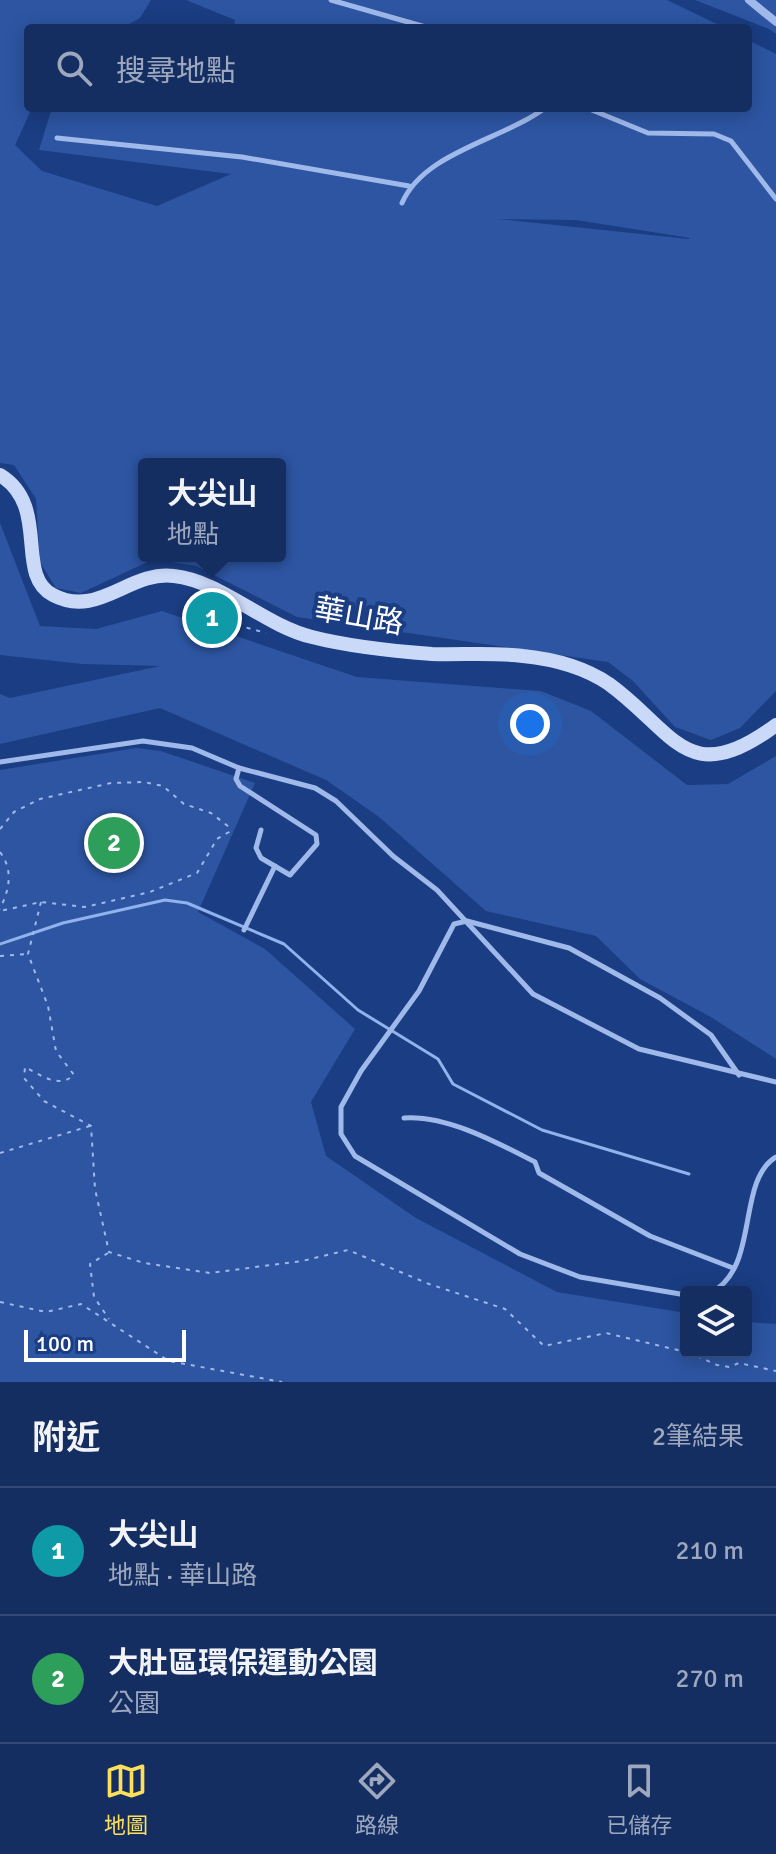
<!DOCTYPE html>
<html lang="zh-TW">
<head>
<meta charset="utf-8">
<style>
	:root { --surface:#142e62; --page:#1d3668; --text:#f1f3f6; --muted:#9da8be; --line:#334a77; --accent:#fddf5a }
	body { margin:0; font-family:Signika,"Noto Sans TC",sans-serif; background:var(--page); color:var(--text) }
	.controls { position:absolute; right:24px; bottom:24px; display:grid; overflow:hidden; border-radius:8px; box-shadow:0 4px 20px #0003 }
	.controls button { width:72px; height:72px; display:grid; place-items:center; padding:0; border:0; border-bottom:2px solid var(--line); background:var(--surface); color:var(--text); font:40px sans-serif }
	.scale { position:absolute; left:24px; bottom:20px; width:162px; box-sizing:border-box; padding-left:8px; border:4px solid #fff; border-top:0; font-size:22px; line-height:28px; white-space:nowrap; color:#fff; -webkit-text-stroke:6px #1a3d83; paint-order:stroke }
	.you { position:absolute; left:530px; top:724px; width:28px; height:28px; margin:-20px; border:6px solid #fff; border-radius:50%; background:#1a73e8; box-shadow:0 0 0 12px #1a73e833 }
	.badge { display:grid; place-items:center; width:52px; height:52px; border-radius:50%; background:var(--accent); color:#fff; font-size:26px; font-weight:700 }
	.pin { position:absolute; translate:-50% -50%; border:4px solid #fff; box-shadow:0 2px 8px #0006 }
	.popup { position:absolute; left:138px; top:458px; width:148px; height:104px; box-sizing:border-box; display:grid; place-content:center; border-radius:8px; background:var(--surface); filter:drop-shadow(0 2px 6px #0005); font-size:26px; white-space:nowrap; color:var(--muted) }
	.popup b { font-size:30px; color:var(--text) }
	.popup::after { content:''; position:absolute; left:50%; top:100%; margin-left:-16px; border:16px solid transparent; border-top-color:var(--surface) }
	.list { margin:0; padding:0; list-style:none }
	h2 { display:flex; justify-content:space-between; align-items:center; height:104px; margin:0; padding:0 32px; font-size:34px }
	h2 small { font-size:26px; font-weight:400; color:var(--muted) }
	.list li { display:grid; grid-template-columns:52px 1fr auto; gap:24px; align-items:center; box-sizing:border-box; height:128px; padding:0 32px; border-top:2px solid var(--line) }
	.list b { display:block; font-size:30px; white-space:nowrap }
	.list p { margin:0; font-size:26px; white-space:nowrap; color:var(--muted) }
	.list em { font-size:26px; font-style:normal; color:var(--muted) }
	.icon { flex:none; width:44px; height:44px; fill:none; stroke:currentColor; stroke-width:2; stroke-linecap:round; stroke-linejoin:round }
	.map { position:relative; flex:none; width:776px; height:1382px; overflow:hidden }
	.search { position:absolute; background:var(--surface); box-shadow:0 4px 20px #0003; left:24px; right:24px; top:24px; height:88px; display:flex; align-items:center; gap:20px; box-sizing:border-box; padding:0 28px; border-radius:8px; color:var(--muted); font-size:30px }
	.sheet { height:360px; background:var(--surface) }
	nav { display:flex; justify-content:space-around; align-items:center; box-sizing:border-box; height:112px; border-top:2px solid var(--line); background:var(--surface); font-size:22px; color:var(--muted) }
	nav a { display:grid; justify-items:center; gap:4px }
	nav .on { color:var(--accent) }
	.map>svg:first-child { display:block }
	.green { fill:#2d55a2; fill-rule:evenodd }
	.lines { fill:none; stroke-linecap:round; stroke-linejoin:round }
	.stream { stroke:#91b2ed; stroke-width:3 }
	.path { stroke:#9fb9eb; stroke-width:2; stroke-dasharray:4 6; stroke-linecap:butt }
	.lane { stroke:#9fb9eb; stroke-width:5 }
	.street { stroke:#9fb9eb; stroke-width:8 }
	.secondary { stroke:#cad9f8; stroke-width:14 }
	.labels { text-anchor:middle; stroke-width:8; stroke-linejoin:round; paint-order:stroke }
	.street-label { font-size:30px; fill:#fff; stroke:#1a3d83 }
</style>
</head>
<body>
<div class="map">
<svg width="776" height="1382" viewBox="0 0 776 1382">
	<rect width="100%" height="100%" fill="#1a3d83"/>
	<g class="green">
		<path d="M0 0H151L140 18 122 28H28V108H32L15 145 42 171 157 206 231 174 39 150 52 108H748V40L776 54V691L740 728 711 740 675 727 633 681 608 662 297 617 196 566 154 559 81 593 56 588 40 562 36 499 14 465 0 463ZM498 219 576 220 690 238 689 239ZM144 464H280V556H144Z"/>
		<path d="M186 0H667L725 28H183L234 26 235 20Z"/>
		<path d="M695 0H776V34L769 29Z"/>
		<path d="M0 523 40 626 96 629 162 611 357 677 541 691 591 711 687 785 728 784 776 756V1059L709 1016 640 979 596 936 486 911 379 817 326 780 160 708 0 744V694L10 698 160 666 82 664 0 655Z"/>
		<path d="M136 748 161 751 255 783 198 912 265 949 355 1029 311 1102 326 1156 416 1218 557 1292 686 1313V1352H746V1322L776 1324V1382H0V946L36 933 0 942V770Z"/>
	</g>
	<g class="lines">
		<path class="stream" d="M0 944 63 923 165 900 187 903 284 944 358 1010 438 1059 453 1084 542 1130 689 1174"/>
		<g class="path">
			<path d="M208 617 266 633"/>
			<path d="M0 829 14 812 40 799 111 783 144 782 163 786 184 804 211 813 229 827V832L217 839 197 873 150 892 85 907 41 902 0 911"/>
			<path d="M0 852C14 871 9 890 0 909"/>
			<path d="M41 902 28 954 48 1006 56 1051 74 1075C58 1089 41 1075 25 1067L24 1078 44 1101 91 1126 95 1189 109 1252 144 1263 210 1273 302 1261 348 1250 429 1284 505 1309 544 1346 606 1333 686 1352"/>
			<path d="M0 956 26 954"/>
			<path d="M0 1153 90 1126"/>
			<path d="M108 1253 90 1264 94 1297 109 1319"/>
			<path d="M0 1302 46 1312 81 1304 169 1361 282 1382"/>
			<path d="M688 1352 717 1365 729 1367 739 1363 776 1371"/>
		</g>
		<g class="lane">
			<path d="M331 0 429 28"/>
			<path d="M587 108 648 133 714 134 731 141 776 199"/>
			<path d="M57 138 242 157 409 186"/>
			<path d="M402 203C424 152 502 140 545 108"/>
			<path d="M0 762 143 741 192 748 239 768 315 788 336 801 393 856 437 890 533 994 639 1049 776 1082"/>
			<path d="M239 768 236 779 240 786 316 835 317 844 290 875 261 858 256 848 261 830"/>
			<path d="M244 930 275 866"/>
			<path d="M404 1118C447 1115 498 1143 535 1162L539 1173 650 1236 733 1268"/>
			<path d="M712 1292C760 1266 736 1181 776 1157"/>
			<path d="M686 1295 580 1277 520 1254 355 1156 341 1134V1107L361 1071 419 991 454 924 467 921 569 948 660 998 711 1035 739 1075"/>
		</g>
		<path class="street" d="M749 0 776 22"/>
		<path class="secondary" d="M0 475C51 506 14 575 53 595 98 619 130 570 174 576 221 581 265 626 312 637 351 647 392 651 432 654 462 655 493 652 523 656 553 659 584 667 609 684 675 732 687 791 776 725"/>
	</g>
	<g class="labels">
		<g class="street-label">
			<text transform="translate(359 616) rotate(10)" y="10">華山路</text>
		</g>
	</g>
</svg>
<div class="controls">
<button><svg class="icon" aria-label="layers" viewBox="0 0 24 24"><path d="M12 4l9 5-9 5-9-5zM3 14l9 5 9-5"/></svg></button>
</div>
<div class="scale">100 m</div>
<div class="you"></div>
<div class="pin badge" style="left:212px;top:618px;background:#0f9aa8">1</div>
<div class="popup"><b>大尖山</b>地點</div>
<div class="pin badge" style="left:114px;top:843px;background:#2e9e5b">2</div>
<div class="search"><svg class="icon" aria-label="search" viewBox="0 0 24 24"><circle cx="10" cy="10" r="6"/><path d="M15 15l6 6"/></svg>搜尋地點</div>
</div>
<section class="sheet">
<h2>附近<small>2筆結果</small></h2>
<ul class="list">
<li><span class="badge" style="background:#0f9aa8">1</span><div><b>大尖山</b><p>地點 · 華山路</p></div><em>210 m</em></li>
<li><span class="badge" style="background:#2e9e5b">2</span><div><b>大肚區環保運動公園</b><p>公園</p></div><em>270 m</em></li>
</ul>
</section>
<nav>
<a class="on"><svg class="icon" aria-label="map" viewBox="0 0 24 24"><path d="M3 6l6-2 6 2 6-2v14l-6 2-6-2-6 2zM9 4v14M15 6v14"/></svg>地圖</a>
<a><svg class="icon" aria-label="directions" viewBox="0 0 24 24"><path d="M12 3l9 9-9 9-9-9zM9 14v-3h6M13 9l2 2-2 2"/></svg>路線</a>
<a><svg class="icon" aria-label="saved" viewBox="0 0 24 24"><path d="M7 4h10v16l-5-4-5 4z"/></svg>已儲存</a>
</nav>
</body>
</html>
